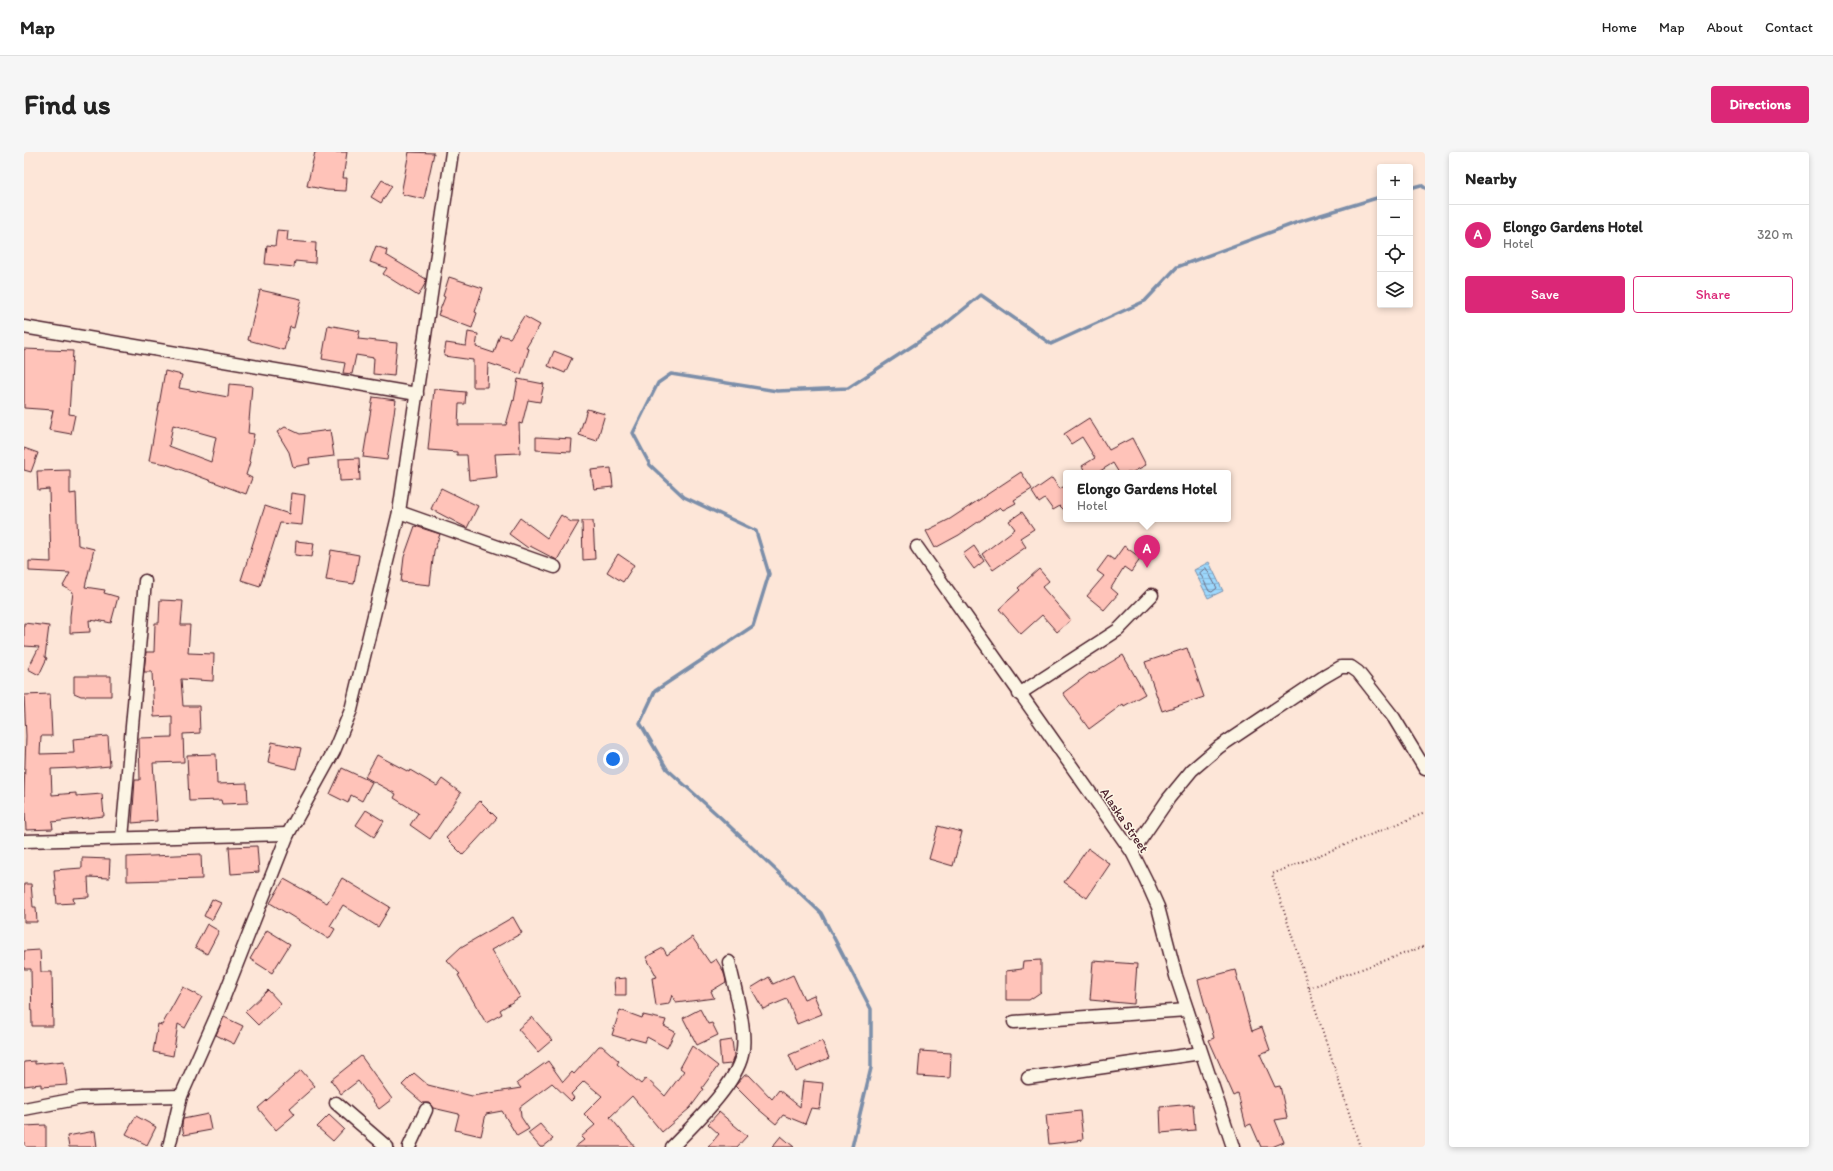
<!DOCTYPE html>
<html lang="en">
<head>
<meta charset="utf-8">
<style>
	:root { --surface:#fff; --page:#f6f6f6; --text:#222; --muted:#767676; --line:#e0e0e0; --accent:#db2777 }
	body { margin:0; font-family:Itim,sans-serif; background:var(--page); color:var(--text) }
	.controls { position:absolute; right:12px; top:12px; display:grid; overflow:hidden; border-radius:4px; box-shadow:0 2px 6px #0003 }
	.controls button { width:36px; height:36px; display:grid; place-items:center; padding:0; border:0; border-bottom:1px solid var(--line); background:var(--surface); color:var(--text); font:20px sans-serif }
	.you { position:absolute; left:589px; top:607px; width:14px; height:14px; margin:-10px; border:3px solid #fff; border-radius:50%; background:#1a73e8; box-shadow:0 0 0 6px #1a73e833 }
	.badge { display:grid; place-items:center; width:26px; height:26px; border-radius:50%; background:var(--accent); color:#fff; font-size:13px; font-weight:700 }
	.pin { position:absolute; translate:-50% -33px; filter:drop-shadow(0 1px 2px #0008) }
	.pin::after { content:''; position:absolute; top:21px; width:14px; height:12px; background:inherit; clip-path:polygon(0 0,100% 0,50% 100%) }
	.popup { position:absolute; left:1039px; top:318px; width:168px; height:52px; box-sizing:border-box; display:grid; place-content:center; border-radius:4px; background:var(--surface); filter:drop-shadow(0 1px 3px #0005); font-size:13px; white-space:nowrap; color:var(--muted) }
	.popup b { font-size:15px; color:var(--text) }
	.popup::after { content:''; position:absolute; left:50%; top:100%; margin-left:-8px; border:8px solid transparent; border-top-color:var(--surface) }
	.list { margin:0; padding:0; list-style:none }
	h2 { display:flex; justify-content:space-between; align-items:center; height:52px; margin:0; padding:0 16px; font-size:17px }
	h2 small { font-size:13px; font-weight:400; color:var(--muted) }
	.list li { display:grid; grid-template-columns:26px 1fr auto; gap:12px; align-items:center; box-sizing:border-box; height:60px; padding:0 16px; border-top:1px solid var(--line) }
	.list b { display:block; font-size:15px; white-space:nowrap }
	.list p { margin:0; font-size:13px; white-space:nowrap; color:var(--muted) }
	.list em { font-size:13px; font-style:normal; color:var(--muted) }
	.actions { display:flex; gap:8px; padding:12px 16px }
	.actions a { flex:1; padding:9px 0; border:1px solid var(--accent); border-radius:4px; text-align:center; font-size:14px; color:var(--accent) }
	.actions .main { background:var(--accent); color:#fff }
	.icon { flex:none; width:22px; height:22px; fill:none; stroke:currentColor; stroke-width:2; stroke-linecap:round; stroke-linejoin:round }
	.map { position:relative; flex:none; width:1401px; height:995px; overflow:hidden; border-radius:4px }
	header { display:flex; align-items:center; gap:24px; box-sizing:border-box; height:56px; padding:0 20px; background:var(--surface); border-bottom:1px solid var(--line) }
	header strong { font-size:19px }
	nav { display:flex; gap:22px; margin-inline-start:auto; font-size:14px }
	.intro { display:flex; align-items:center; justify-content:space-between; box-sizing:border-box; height:96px; padding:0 24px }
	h1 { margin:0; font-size:28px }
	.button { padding:10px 18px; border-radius:4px; background:var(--accent); color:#fff; font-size:14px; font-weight:700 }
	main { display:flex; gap:24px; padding:0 24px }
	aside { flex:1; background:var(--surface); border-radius:4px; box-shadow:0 2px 6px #0003 }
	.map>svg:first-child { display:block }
	.water { fill:url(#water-rules); stroke:#7b8ea9 }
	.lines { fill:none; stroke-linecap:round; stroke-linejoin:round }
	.shore { stroke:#6b697f; stroke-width:1 }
	.stream { stroke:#7b8ea9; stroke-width:3.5 }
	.building { fill:#ffc3b9; stroke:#4a1f2b; fill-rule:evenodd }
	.minor-casing { stroke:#4a1f2b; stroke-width:15 }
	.path { stroke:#4a1f2b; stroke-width:2; stroke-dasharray:1 3; stroke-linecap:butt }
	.minor { stroke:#fcf5e5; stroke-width:12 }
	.labels { text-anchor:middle; stroke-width:3; stroke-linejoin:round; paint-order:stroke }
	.street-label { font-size:13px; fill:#4a1f2b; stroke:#fcf5e5 }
</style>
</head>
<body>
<header>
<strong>Map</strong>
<nav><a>Home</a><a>Map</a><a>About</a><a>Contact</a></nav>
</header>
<div class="intro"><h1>Find us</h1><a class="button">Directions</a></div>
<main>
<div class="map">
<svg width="1401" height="995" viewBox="0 0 1401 995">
	<defs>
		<pattern id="water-rules" width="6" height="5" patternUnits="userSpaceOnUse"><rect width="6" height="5" fill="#9cd8fd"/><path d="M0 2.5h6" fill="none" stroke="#88b9d9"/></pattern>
	</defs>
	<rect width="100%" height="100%" fill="#fde6d8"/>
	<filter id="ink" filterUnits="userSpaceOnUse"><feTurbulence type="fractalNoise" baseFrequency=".025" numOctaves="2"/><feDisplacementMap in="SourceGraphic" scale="8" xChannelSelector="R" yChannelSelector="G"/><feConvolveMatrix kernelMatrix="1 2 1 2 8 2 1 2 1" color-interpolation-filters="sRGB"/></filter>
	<g filter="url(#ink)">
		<path class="water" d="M1185 410 1199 439 1184 446 1170 418Z"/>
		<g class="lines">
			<path class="shore" d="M1182 416 1193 436 1188 440 1185 439 1176 421Z"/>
			<g class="stream">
				<path d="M1386 36 1397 33 1401 36"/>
				<path d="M828 995 847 916V857L797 761 697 666 643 617 616 571 631 539 729 474 745 422 732 379 660 345 626 313 609 281 634 231 647 222 753 239 824 236 919 174 957 143 1027 192 1121 149 1153 115 1274 70 1356 45"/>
			</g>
		</g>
		<g class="building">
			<path d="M291 0H323L319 26H323L322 39 303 38 283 34Z"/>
			<path d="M385 0 410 1 400 47 377 42Z"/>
			<path d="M358 28 368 34 357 51 347 45Z"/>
			<path d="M253 78 264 79 263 89 292 91 291 111 271 109 270 115 241 112 243 93 251 94Z"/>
			<path d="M352 94 363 98 362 103 402 127 401 132 394 144 359 122 363 116 346 110Z"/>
			<path d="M425 125 459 136 451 160 453 161 448 176 414 163 421 145 419 144Z"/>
			<path d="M236 138 277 147 270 176 266 175 260 198 224 188Z"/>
			<path d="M500 164 516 173 502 196 505 197 497 222 464 211 463 235H449V208L420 204 422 191 442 194 444 180 454 182 452 195 470 201 476 183 486 186Z"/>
			<path d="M304 173 336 179 334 187 373 191 370 224 349 222 350 206 332 203 328 222 319 221 321 211 298 207Z"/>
			<path d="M0 197 49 199 45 262 51 263 47 282 25 278 29 258 0 256Z"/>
			<path d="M530 199 548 206 541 221 524 214Z"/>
			<path d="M141 219 158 223 155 236 204 245 205 232 228 234 224 281 230 282 225 309 226 310 222 323 228 326 222 342 142 312 125 309ZM149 273 192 285 187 310 145 294Z"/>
			<path d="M494 227 520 232 516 250 504 248 498 272 495 271 496 301 471 302 473 325 445 328 443 303H433V300L404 298 410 237 442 240 441 252H435L434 273H482L489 248 490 249Z"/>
			<path d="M349 245 372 248 363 308 339 305Z"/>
			<path d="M563 257 581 262 573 289 555 283Z"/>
			<path d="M1065 266 1085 298 1108 286 1122 313 1107 321H1095L1089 311 1073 321H1062L1058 314 1071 306 1058 285 1047 292 1040 282Z"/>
			<path d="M261 275 276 282 306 278 310 304 285 307 286 312 269 315 265 300 253 280Z"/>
			<path d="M512 285 548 287 547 300 512 298Z"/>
			<path d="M0 296 14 301 7 320 0 318Z"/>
			<path d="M335 306 336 328 316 329 315 307Z"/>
			<path d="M587 316 589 335 570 337 567 318Z"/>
			<path d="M46 318V342L52 341 54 393 70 397 61 435 81 438 80 441 94 445 87 471 73 468V469L65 468 66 480 46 481V464L49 440 39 434 46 421 5 419V409L27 410 25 337 14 338 13 319Z"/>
			<path d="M997 320 1008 337 990 348 992 351 979 358 976 355 935 383 911 396 902 379 926 367Z"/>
			<path d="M1028 326 1036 337 1042 333V360L1036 354 1029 358 1021 347 1015 351 1008 340Z"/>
			<path d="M417 336 454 354 443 376 407 357Z"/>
			<path d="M267 341 281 343 278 373 256 371 236 434 217 428 241 354 265 362Z"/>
			<path d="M998 360 1010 377 996 386 1002 395 969 418 958 402 991 377 985 369Z"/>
			<path d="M537 363 547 370H555L533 408 506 394 504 396 485 382 496 366 523 386Z"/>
			<path d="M558 369H569L571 407 559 408Z"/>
			<path d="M391 374 416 382 410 399 406 433 377 430 380 405Z"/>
			<path d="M272 389 290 391 288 405 271 403Z"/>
			<path d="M950 394 960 409 950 417 939 402Z"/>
			<path d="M1100 394 1117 406 1107 420 1100 415 1087 436 1094 442 1080 458 1063 444 1080 424 1073 419 1084 404 1090 408Z"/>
			<path d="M307 398 335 403 330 432 302 428Z"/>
			<path d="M594 402 610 413 599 430 583 420Z"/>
			<path d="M1015 417 1025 429 1018 435 1047 468 1033 480 1018 463 997 482 975 457 996 438 994 436Z"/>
			<path d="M136 448 159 449 157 473H166L164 501 190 502 189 529 157 527 159 554H175L176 581 159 582 160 610 129 611 133 669 108 671 111 628H116L115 586 148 585V564L130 565 128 520H120L122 500H130L131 471H135Z"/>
			<path d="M0 471 25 474 21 505 23 506 15 523 4 517 15 495 0 494Z"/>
			<path d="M1163 496 1180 545 1138 559 1121 510Z"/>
			<path d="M1099 503 1121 542 1100 554 1099 552 1065 577 1039 541 1066 521 1067 522Z"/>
			<path d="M50 524H87V544H57L50 541Z"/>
			<path d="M26 542 28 584H17L16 602 50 601 49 587 84 584 86 614 52 617V616L27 617 28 643 52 641V644L78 642 80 664 28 670 29 677 2 678 0 641 2 584 0 543Z"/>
			<path d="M248 590 277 596 272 617 244 610Z"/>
			<path d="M192 602 193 632 223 631 224 651 198 652 197 648 165 649 163 603Z"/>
			<path d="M353 603 385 620 386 618 413 634 418 627 437 641 406 687 386 673 394 661 370 646 372 642 341 625Z"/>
			<path d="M318 616 348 630 338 649 327 643 324 651 306 642Z"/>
			<path d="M456 649 473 666 439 703 422 686Z"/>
			<path d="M342 658 360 669 350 685 332 673Z"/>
			<path d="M914 674 938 680 929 714 905 707Z"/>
			<path d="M233 694 235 720 207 722 205 695Z"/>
			<path d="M1064 696 1086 712 1063 746 1040 730Z"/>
			<path d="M177 702 178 727 103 729V705Z"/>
			<path d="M58 706 86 707 85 726 64 725 65 745 49 746 50 751 33 752 30 718 58 716Z"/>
			<path d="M318 726 366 755 354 775 319 753 306 774 311 777 305 787 246 751 260 727 303 751Z"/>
			<path d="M0 732H7L9 755H12L13 770H0Z"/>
			<path d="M188 747 197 751 188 768 180 764Z"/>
			<path d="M489 765 498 781 467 798 496 845 476 858 478 862 462 871 434 823 436 822 423 808 437 795Z"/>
			<path d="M183 772 195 779 183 802 171 795Z"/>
			<path d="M243 778 266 792 248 821 226 807Z"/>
			<path d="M668 785 686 811 692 807 700 820 702 830 687 839 690 846 652 851 648 843 645 852 632 854 628 826 633 825 622 805 639 796 643 803Z"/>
			<path d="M16 798 17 820H28L29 874H8L7 817H0V799Z"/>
			<path d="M1017 808V840L1005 848H982V819L998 817 999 809Z"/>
			<path d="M1069 809 1113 812 1110 852 1066 848Z"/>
			<path d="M1211 818 1228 879 1238 875 1246 898 1236 902 1251 935 1256 934 1263 966 1251 968 1260 990 1248 995H1237L1227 972 1222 974 1214 942 1210 944 1185 888 1190 886 1174 828Z"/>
			<path d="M769 823 780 847 790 843 798 862 773 872 763 847 739 857 727 836 745 825 749 832Z"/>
			<path d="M602 826V843H591L590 827Z"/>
			<path d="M159 835 178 845 161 876 154 872 149 904 129 900 134 872 138 873Z"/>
			<path d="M244 838 257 852 234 873 221 860Z"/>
			<path d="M676 857 684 872 688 871 694 883 673 893 659 866Z"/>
			<path d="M596 858 618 866 619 863 642 868 640 874 651 880 643 896 623 885 621 890 606 886 605 888 588 883Z"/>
			<path d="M200 865 219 874 210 892 192 883Z"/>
			<path d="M508 865 528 888 514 900 494 877Z"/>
			<path d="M708 888 710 904 707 912 697 913 695 890Z"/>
			<path d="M798 889 805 906 772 920 765 903Z"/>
			<path d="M575 894H578L595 909 593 912 617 932 622 926 641 944 660 919 656 916 668 894 694 914 678 936 680 937 666 956 638 980 608 944 586 965 611 995H551L560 988 557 985 571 973 560 962 578 944 560 929 547 942 550 946 547 949 528 931 496 955 497 965 505 977 493 984 478 959 462 962 457 984 431 978 435 962 409 956 405 951H399L378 933 390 921 404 933 448 944 497 936 493 931 524 909 539 930 548 920 550 922Z"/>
			<path d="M896 899 927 901 926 926 894 924Z"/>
			<path d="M337 904 368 947 355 957 334 929 317 942 307 928Z"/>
			<path d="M11 909V912L40 909 43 933 17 935V932L0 934V910Z"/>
			<path d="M277 918 291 934 266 956 271 962 252 978 234 956Z"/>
			<path d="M721 923H725L748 947 755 938 776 955 779 929 799 931 796 957 787 956 781 972 759 963 752 972 733 956 711 934Z"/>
			<path d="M1169 952 1171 978 1137 981 1136 955Z"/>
			<path d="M1056 959 1059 988 1025 992 1022 963Z"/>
			<path d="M695 960 723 984 713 995H684L695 982 684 972Z"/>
			<path d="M184 962 187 978 160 983 158 973 159 967Z"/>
			<path d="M305 963 320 977 309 989 293 975Z"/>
			<path d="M112 964 132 975 123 993 102 982Z"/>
			<path d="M516 972 529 987 519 995H516L504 981Z"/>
			<path d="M22 973V995H0V974Z"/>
			<path d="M71 979 73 995H45L43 984Z"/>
			<path d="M757 984 770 995H748Z"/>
		</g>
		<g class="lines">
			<defs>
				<g id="minor">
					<path d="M0 175 393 242"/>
					<path d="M375 360 531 415"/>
					<path d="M893 395 1108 700 1122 728 1134 755 1152 824 1209 995"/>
					<path d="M995 542 1094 478 1128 443"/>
					<path d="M98 686 121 429"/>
					<path d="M0 689 264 682"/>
					<path d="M1108 700 1145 646 1168 618 1195 595 1298 526 1317 515H1327L1334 520 1370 566 1401 617"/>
					<path d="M990 870 1163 858"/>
					<path d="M1004 926 1177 901"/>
					<path d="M312 951 363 995"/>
					<path d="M0 957 57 946 157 944"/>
					<path d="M145 995 157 944 192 865 264 682 310 599 327 558 375 360 428 0"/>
					<path d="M385 995 402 958"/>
					<path d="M648 995C670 972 711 934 718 903 724 880 710 834 705 810"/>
				</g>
			</defs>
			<use href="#minor" class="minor-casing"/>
			<g class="path">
				<path d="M1285 836 1401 794"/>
				<path d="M1336 995 1248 722 1401 661"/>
			</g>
			<use href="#minor" class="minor"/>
		</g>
	</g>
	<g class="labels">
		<g class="street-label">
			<text transform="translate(1101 668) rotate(56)" y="5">Alaska Street</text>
		</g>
	</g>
</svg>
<div class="controls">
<button>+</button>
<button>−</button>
<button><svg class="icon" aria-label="locate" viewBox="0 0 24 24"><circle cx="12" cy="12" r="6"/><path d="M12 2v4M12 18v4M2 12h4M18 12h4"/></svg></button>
<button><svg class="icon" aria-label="layers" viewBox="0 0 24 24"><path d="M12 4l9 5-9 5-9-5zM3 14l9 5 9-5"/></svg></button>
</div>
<div class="you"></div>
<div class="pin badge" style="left:1123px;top:416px">A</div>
<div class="popup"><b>Elongo Gardens Hotel</b>Hotel</div>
</div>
<aside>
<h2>Nearby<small></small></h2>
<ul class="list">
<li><span class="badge">A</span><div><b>Elongo Gardens Hotel</b><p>Hotel</p></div><em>320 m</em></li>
</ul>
<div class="actions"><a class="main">Save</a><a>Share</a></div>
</aside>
</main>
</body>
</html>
